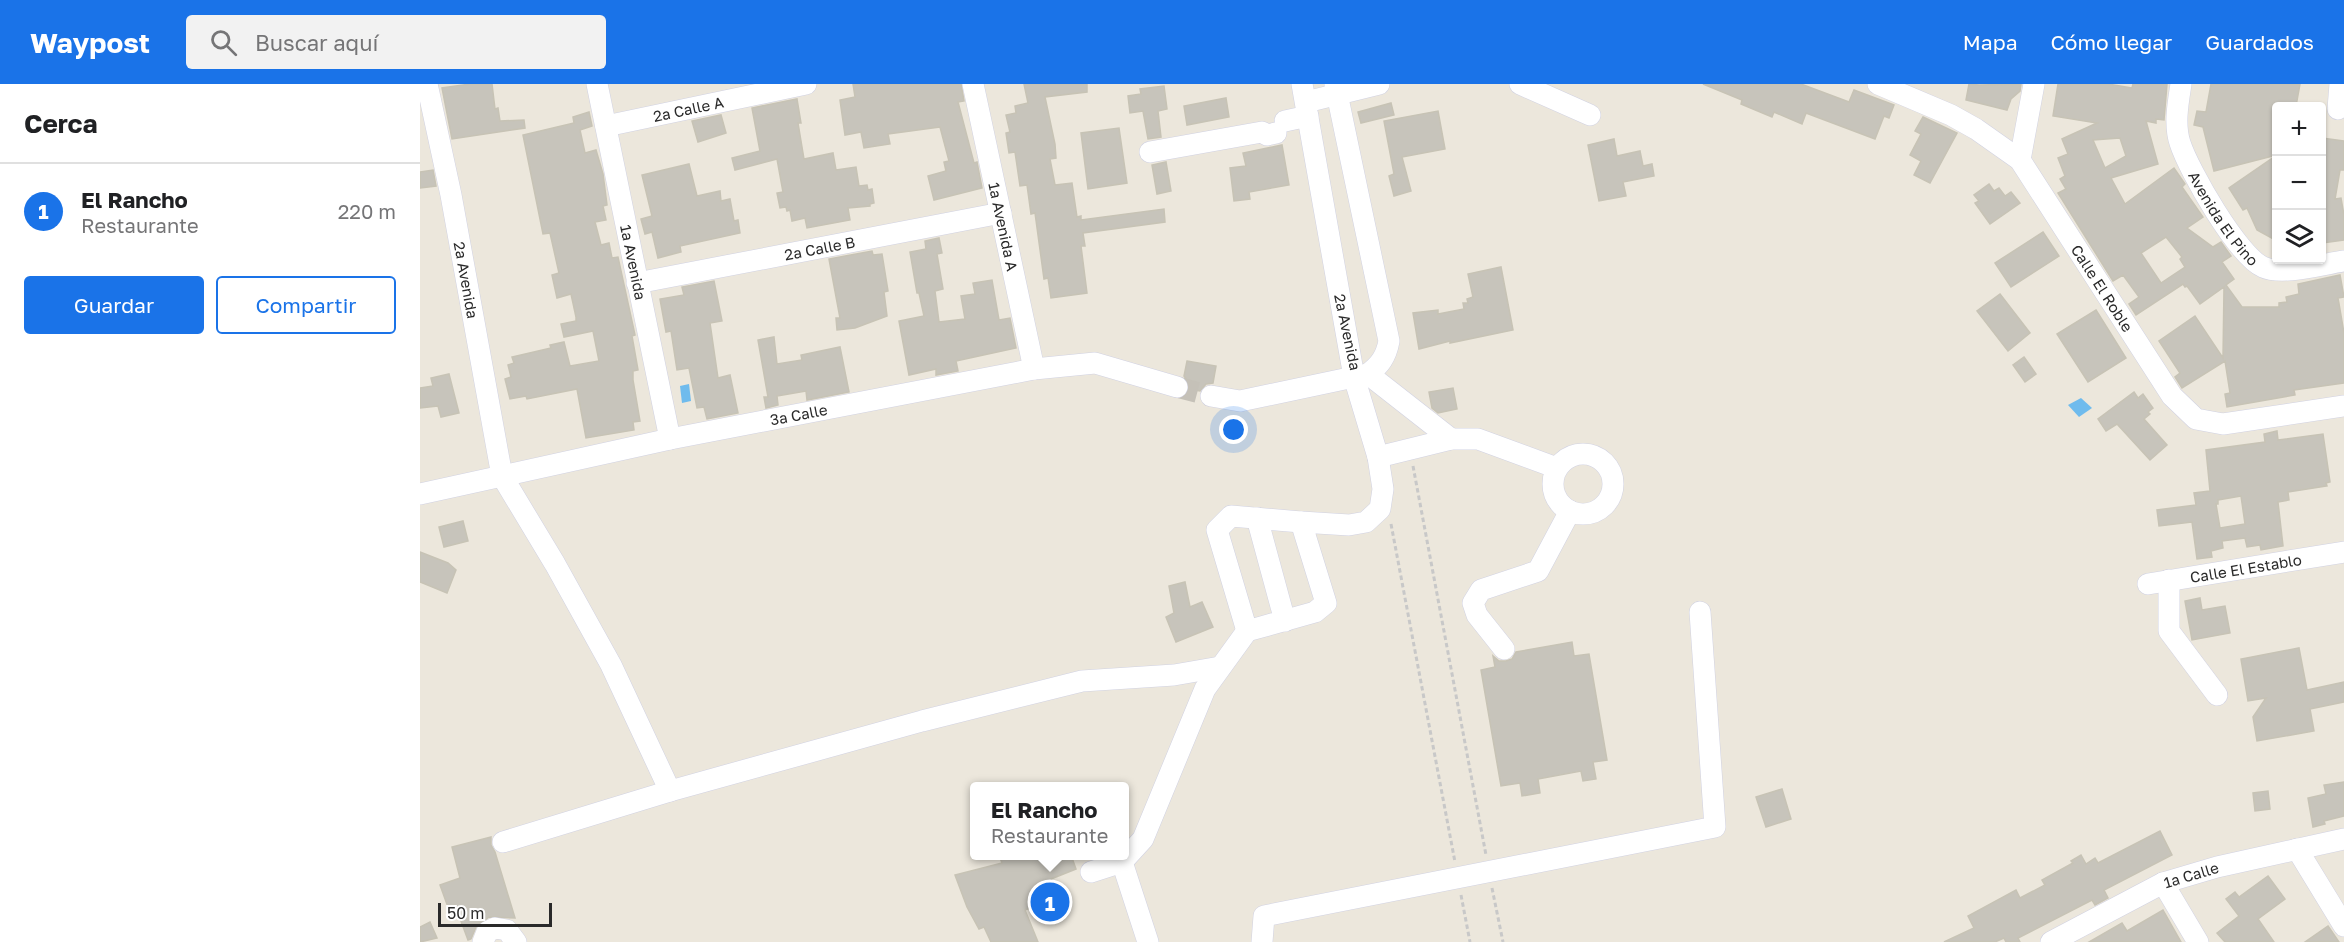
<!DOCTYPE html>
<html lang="es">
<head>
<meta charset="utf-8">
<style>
	body { margin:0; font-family:"Golos Text",sans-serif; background:#f2f2f2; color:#202124 }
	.controls { position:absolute; right:18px; top:18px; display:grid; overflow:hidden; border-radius:6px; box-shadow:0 2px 4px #0004 }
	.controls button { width:54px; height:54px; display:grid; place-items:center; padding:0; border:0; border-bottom:2px solid #e0e0e0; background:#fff; color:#202124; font:30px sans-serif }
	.scale { position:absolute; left:18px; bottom:15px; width:114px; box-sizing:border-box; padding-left:6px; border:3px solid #2a2a2a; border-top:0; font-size:16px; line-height:21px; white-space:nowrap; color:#2a2a2a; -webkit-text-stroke:4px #fff; paint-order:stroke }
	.you { position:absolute; left:814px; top:346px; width:21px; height:21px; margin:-15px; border:4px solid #fff; border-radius:50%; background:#1a73e8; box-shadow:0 0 0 9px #1a73e833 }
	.badge { display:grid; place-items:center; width:39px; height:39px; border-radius:50%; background:#1a73e8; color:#fff; font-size:20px; font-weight:700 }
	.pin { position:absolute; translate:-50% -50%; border:3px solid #fff; box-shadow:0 2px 6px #0006 }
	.popup { position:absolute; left:550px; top:698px; width:159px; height:78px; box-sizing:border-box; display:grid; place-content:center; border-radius:6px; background:#fff; filter:drop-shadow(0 2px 4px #0005); font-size:20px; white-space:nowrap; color:#757577 }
	.popup b { font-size:22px; color:#202124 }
	.popup::after { content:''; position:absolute; left:50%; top:100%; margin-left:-12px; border:12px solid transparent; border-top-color:#fff }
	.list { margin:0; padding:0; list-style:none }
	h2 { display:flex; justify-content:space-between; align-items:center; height:78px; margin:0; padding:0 24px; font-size:26px }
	h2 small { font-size:20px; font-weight:400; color:#757577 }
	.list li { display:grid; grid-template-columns:39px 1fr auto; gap:18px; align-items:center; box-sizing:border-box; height:96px; padding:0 24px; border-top:2px solid #e0e0e0 }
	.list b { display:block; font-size:22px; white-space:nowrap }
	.list p { margin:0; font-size:20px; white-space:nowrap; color:#757577 }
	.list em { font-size:20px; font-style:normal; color:#757577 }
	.actions { display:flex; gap:12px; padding:18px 24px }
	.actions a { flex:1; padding:14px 0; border:2px solid #1a73e8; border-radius:6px; text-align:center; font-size:21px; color:#1a73e8 }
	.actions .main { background:#1a73e8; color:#fff }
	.icon { flex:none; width:33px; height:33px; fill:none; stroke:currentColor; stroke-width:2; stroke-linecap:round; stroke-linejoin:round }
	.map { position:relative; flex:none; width:1924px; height:858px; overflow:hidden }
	header { display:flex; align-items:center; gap:36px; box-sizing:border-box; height:84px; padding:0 30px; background:#1a73e8; color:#fff }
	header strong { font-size:28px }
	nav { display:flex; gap:33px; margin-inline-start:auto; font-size:21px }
	.search { width:420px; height:54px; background:#f2f2f2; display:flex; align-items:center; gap:15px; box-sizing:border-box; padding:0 21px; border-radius:6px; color:#757577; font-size:22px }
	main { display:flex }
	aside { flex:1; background:#fff }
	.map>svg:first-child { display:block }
</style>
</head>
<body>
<header>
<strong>Waypost</strong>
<div class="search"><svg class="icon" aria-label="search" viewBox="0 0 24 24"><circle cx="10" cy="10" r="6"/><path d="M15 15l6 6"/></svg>Buscar aquí</div>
<nav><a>Mapa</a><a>Cómo llegar</a><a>Guardados</a></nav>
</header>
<main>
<aside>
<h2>Cerca<small></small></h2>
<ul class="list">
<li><span class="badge">1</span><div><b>El Rancho</b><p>Restaurante</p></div><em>220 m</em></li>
</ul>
<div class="actions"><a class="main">Guardar</a><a>Compartir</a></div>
</aside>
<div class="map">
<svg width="1924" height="858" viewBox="0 0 1924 858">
	<rect width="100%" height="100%" fill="#ece7dc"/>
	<g fill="#6fbbed">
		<path d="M269 300 271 317 262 319 260 302Z"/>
		<path d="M1661 314 1672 324 1659 333 1648 321Z"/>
	</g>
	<g fill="#c7c4bb" stroke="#c7c3b5" stroke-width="1.5" fill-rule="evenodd">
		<path d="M50 0H72L75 25 78 24 80 37 104 36 105 44 32 55 22 4Z"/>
		<path d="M433 0H541L544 17 538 18 554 79 557 78 562 104 514 116 508 92 526 87 524 78 529 77 520 43 468 50 470 60 444 64 441 48 425 51 420 16 435 13Z"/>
		<path d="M604 0H667V8L625 13 635 60 636 74 630 75 635 101 652 99 657 133 661 132V136L744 125 745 138 663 149 665 162H661L667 209 631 214 628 194 624 195 615 129 611 130 607 101 600 102 595 68 589 69 586 49 590 48 586 31 596 29 595 22 608 19Z"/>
		<path d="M1283 0H1381L1429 18 1434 6 1474 21 1469 34 1464 32 1455 55 1386 29 1382 40 1354 28 1352 33 1321 20 1322 16Z"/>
		<path d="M1549 0 1559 1 1601 0 1600 7 1591 15 1587 26 1546 16Z"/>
		<path d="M1638 0H1688L1712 4 1713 0H1747L1744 36 1736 35V39L1726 37 1738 80 1691 94 1705 120 1754 84 1765 100 1762 103 1783 133 1767 144 1793 163 1801 158 1811 172 1802 178 1814 195 1806 201 1822 223H1859V219L1867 218 1866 213 1879 210 1878 200 1920 191 1924 213 1918 214 1924 249V299L1874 306 1875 311 1807 323 1805 310 1810 309 1805 277 1762 304 1755 293 1760 289 1739 257 1775 232 1803 274 1804 203 1780 220 1767 202 1765 203 1763 200 1716 231 1709 220 1719 213 1703 191 1693 197 1638 109 1646 105 1640 95 1645 92 1638 74 1648 70 1642 55 1677 39 1633 32ZM1700 54 1706 72 1685 84 1673 56ZM1746 153 1762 173 1760 175 1765 183 1741 199 1721 169Z"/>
		<path d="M1791 0H1880L1876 22H1857V71L1794 87 1783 43 1774 41 1777 27 1786 28Z"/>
		<path d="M744 2 747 25 738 27 741 53 728 55 723 27 710 29 708 12 721 10 720 5Z"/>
		<path d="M806 14 809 33 767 41 764 22Z"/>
		<path d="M377 15 381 39H378L384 75 413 69 416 86 436 83 439 102 447 101 448 106 452 105 454 119 450 120V122L428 124 430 136 387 144 385 134 372 137 370 126 367 127 366 123 360 124 357 109 363 108 357 75 315 86 312 74 340 67 332 24Z"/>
		<path d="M971 19 974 31 941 39 938 28Z"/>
		<path d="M1018 27 1025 65 982 73 991 107 974 112 969 92 974 90 964 37Z"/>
		<path d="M169 28 172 42 160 46 165 69 176 66 183 90 187 121 183 122 186 136 175 138 181 161 189 159 192 174 198 173 215 251 212 252 218 286 213 287V296L220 337 213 338 214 346 166 354 157 305 107 315 106 312 90 315 85 295 91 293 88 281 94 279 92 273 131 264 130 261 144 258 150 282 179 277 173 247 144 253 141 240 156 237V233L151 210 137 214 132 191 139 189 130 149 123 150 103 51 154 39 153 33Z"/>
		<path d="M301 31 306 49 278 58 272 37Z"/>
		<path d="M1503 33 1537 49 1510 99 1494 91 1501 77 1490 71 1501 50 1495 47Z"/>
		<path d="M699 44 707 99 668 105 661 49Z"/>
		<path d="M1902 54 1924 57V86H1920L1915 115 1921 114 1924 131V156L1903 159Z"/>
		<path d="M1194 55 1197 72 1220 67 1223 82 1232 80 1234 92 1203 98 1206 112 1179 117 1168 61Z"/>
		<path d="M862 61 869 101 829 108 830 115 814 117 810 84 826 82 823 69Z"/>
		<path d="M1857 71V157L1837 146 1827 124 1823 126 1809 104Z"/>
		<path d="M746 78 751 107 737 110 732 81Z"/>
		<path d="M269 80 277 112 300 107 301 117 310 115 314 137 318 136 320 149 260 162 261 168 238 174 232 148 225 150 221 135 232 132 222 91Z"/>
		<path d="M13 86 16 102 0 104V88Z"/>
		<path d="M1569 100 1574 107 1579 104 1585 112 1591 108 1600 119 1570 140 1555 119 1559 117 1554 111Z"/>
		<path d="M1623 148 1639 172 1591 203 1575 179Z"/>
		<path d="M519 154 522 169 517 170 523 205 515 207 519 238 545 235 541 212 555 210 553 199 572 196 579 236 590 234 596 264 536 277 538 287 516 291V285L489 291 479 237 504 232 499 209H497L490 168 506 165 505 157Z"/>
		<path d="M452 167 453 171 462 170 468 207 464 208 467 232 435 244 417 246 416 234H420L409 175Z"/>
		<path d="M1081 183 1093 246 1030 259V257L999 265 993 229 1018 226V230L1044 225 1043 219H1048L1047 215 1053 213 1048 190Z"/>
		<path d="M294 197 302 237 290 239 298 294 310 291 318 329 287 335 284 323 277 324 269 284 257 286 251 247 246 248 240 215 264 211 262 203Z"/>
		<path d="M1580 210 1610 249 1588 267 1557 227Z"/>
		<path d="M1676 226 1706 274 1668 298 1637 250Z"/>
		<path d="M354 253 357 280 382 276 381 271 420 263 429 308 387 316 386 307 357 312 358 321 346 324 344 313H348L338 256Z"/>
		<path d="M1604 273 1616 290 1605 298 1593 281Z"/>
		<path d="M767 277 796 282 793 299 786 300 780 307 769 305V299L764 292Z"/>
		<path d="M29 290 39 329 21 333 18 322 0 324V304L13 302 11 294Z"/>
		<path d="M1033 304 1037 325 1018 329 1012 324 1009 308Z"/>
		<path d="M1714 308 1718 314 1723 310 1733 324 1728 328 1730 330 1724 335 1747 361 1730 376 1697 340 1686 347 1678 335Z"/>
		<path d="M1857 347 1858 356 1903 350 1910 398 1906 399 1907 402 1868 408 1869 416 1858 418 1863 462 1841 466 1840 461 1827 463 1825 454 1802 457 1803 464 1791 467 1792 473 1777 475 1772 438 1739 442 1737 426 1776 421 1774 409 1790 407 1786 366 1845 358 1844 350ZM1821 412 1825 440 1800 444 1796 420H1798V416Z"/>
		<path d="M43 437 48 457 24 463 19 443Z"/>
		<path d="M0 468 28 479 36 486 27 509 0 498Z"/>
		<path d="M765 498 770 523 782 518 793 543 756 558 746 533 754 529 749 502Z"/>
		<path d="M1780 514 1782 526 1805 522 1810 549 1772 556 1765 517Z"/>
		<path d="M1152 558 1154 572 1169 570 1187 676 1173 678 1176 695 1163 697 1161 687 1118 695 1120 709 1102 712 1100 699 1081 702 1061 586 1075 583 1073 572 1079 577H1086L1092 575 1096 568Z"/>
		<path d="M1879 564 1887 606 1924 598V618L1890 625 1894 647 1837 657 1833 633 1846 614 1828 617 1821 575Z"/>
		<path d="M1924 698V732L1904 737 1905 740 1893 743 1888 714 1906 710 1904 701Z"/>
		<path d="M1362 705 1371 735 1346 743 1336 713Z"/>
		<path d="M1848 707 1850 725 1835 727 1833 709Z"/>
		<path d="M1740 747 1752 771 1684 806 1688 814 1675 821 1672 816 1598 854 1600 858H1586L1584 854 1575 858H1524L1554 844 1548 832 1596 806 1600 814 1625 801 1622 796 1653 779 1651 777 1661 771 1666 780 1675 774 1678 779Z"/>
		<path d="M71 753V761L75 768 95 834 69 833 56 843 51 855 48 856 35 821 28 823 20 801 40 794 32 763Z"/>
		<path d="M579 771H651L656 785 631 795 638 813 605 826 618 858H571L564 843 559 845 547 823 535 791 582 779Z"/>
		<path d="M1848 792 1865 815 1838 835 1854 858H1805L1797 849 1819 832 1806 815 1815 808 1819 813Z"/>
		<path d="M1743 826 1761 858H1669L1702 839 1707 847Z"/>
		<path d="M10 838 17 854 0 858V843Z"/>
		<path d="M1908 842 1919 858H1885Z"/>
	</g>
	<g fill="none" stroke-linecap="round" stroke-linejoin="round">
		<path stroke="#c5c1b8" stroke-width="21" stroke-dasharray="21 10" stroke-linecap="butt" d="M757 303 791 312"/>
		<g stroke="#d1d2e2" stroke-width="22">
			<g id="minor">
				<path id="s1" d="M7 0 31 111 82 392 135 480 191 581 250 707"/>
				<path id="s2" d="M177 0 250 355"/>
				<path id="s3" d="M553 0 614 285"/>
				<path d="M1100 0 1170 31"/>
				<path id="s4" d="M1458 0 1531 31 1556 45 1600 76 1752 312 1776 335 1803 340 1924 322"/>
				<path id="s5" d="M1761 0C1758 19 1754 41 1760 59 1769 87 1818 172 1843 183 1862 192 1903 180 1924 177"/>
				<path d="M886 18 959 0"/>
				<path d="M1918 25 1920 0"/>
				<path d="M865 37 888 32"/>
				<path id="s6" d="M186 42 386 0"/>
				<path d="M730 68 842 48 847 51 856 49"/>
				<path d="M1600 76 1614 0"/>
				<path id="s7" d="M217 199 581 129"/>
				<path d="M948 290 1031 355"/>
				<path d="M791 312 820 317 948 290C960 281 966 273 969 257L915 0"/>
				<circle cx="1163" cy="400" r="30"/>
				<path d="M958 373 1031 355H1058L1137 384"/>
				<path id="s8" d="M0 410 250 355 614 285 675 279 757 303"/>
				<path d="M837 434 865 537"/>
				<path d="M1749 496V547L1797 611"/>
				<path id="s9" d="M1728 500 1924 468"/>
				<path d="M827 547 797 446 811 432 881 438"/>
				<path d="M1084 565 1057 531 1053 519 1061 506 1118 487 1150 427"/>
				<path d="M83 758 250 707 502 637 662 597 754 591 800 583"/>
				<path d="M1877 765 1924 842"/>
				<path d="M702 778 728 858"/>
				<path d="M671 788 702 778 723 755 785 605 827 547 895 528 906 519 881 438 929 441 946 438 960 425 963 405 958 373 934 293 882 0"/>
				<path d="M1743 799 1778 858"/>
				<path d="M63 858 67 848 75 844 87 846 96 858"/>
				<path d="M842 858 844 832 1295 743 1280 528"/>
				<path id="s10" d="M1631 858 1743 799 1797 783 1924 755"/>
			</g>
		</g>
		<g stroke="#c8c8c8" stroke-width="3" stroke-dasharray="4.5 3" stroke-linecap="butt">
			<path d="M993 382 1066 771"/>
			<path d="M971 440 1035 778"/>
			<path d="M1072 804 1083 858"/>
			<path d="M1041 811 1050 858"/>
		</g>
		<use href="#minor" stroke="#fff" stroke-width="21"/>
	</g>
	<g text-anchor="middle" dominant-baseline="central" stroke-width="4.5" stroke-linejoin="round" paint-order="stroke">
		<g font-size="15" fill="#2a2a2a" stroke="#fff">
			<text stroke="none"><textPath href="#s6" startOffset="84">2a Calle A</textPath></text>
			<text stroke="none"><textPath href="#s5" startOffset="147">Avenida El Pino</textPath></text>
			<text stroke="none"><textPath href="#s3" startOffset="146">1a Avenida A</textPath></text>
			<text stroke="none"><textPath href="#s7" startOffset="186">2a Calle B</textPath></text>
			<text stroke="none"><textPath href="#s2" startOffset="182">1a Avenida</textPath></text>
			<text stroke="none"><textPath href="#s1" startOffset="200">2a Avenida</textPath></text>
			<text stroke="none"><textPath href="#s4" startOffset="314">Calle El Roble</textPath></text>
			<text transform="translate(928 248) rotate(78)">2a Avenida</text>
			<text stroke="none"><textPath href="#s8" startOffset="387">3a Calle</textPath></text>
			<text stroke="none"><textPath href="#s9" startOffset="99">Calle El Establo</textPath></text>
			<text stroke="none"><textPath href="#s10" startOffset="156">1a Calle</textPath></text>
		</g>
	</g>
</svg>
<div class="controls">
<button>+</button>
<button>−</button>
<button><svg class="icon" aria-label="layers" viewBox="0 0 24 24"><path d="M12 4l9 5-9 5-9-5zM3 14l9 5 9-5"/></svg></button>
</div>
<div class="scale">50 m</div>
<div class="you"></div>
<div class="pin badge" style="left:630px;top:818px">1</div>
<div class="popup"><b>El Rancho</b>Restaurante</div>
</div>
</main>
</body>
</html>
